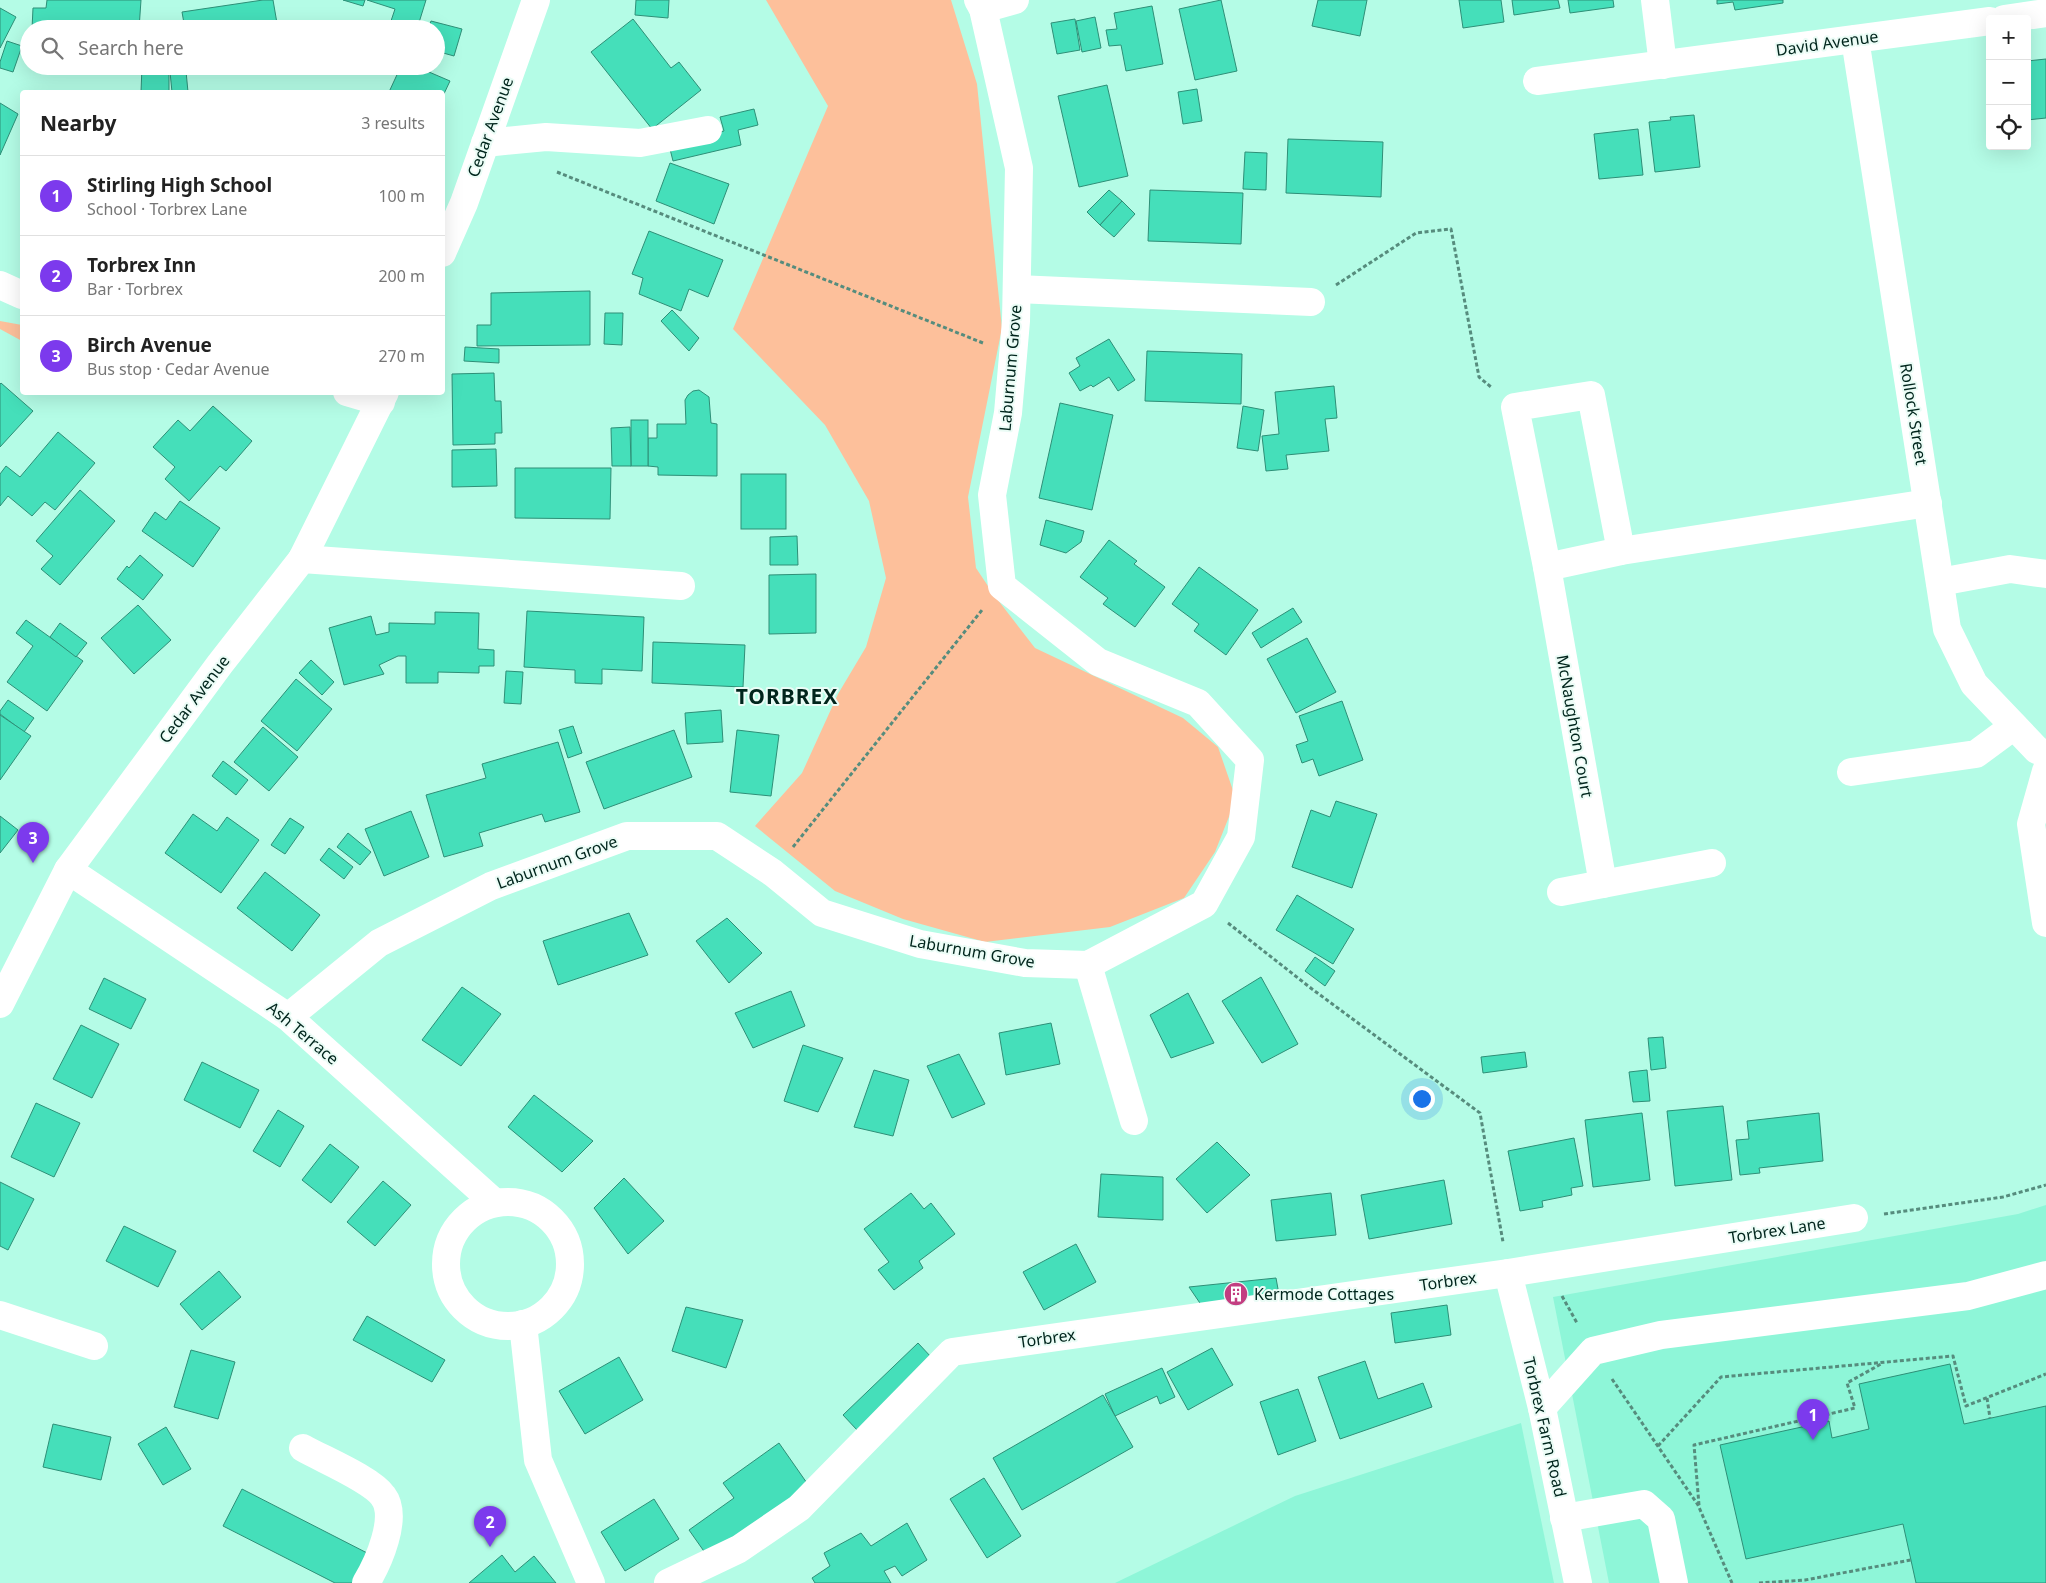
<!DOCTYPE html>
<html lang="en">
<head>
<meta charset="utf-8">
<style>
	body { margin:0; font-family:"Noto Sans",sans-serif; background:#f2f2f2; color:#222 }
	.controls { position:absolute; right:15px; top:15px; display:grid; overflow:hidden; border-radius:5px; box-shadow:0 5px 20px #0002 }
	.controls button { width:45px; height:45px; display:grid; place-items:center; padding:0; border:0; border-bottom:1px solid #e0e0e0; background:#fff; color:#222; font:25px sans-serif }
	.you { position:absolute; left:1421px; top:1098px; width:18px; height:18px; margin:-12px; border:4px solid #fff; border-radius:50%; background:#1a73e8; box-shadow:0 0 0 8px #1a73e833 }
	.badge { display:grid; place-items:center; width:32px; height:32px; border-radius:50%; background:#7c3aed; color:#fff; font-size:16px; font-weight:700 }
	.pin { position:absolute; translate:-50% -41px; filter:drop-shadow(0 1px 2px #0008) }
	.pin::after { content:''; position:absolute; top:26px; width:18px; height:15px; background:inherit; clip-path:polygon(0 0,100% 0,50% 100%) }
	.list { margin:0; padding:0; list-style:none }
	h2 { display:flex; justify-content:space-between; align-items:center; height:65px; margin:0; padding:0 20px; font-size:21px }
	h2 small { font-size:16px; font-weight:400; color:#767676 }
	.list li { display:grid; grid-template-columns:32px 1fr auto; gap:15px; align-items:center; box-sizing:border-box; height:80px; padding:0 20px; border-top:1px solid #e0e0e0 }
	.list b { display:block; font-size:19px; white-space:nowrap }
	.list p { margin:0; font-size:16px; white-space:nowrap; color:#767676 }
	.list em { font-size:16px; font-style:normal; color:#767676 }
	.icon { flex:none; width:28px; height:28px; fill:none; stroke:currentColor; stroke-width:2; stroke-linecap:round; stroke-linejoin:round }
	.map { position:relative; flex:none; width:2046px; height:1583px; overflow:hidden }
	.search { position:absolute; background:#fff; box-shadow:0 5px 20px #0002; left:20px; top:20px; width:425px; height:55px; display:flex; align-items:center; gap:12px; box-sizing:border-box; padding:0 18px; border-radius:28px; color:#767676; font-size:19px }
	.panel { position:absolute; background:#fff; box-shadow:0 5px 20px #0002; left:20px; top:90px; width:425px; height:305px; border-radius:5px }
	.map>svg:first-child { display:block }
</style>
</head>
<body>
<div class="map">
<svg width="2046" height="1583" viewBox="0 0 2046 1583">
	<rect width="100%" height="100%" fill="#b4fce6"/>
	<g fill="#8ef6d8">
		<path d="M2046 1205V1583H1609L1553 1297 2018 1214Z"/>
		<path d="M1521 1423 1554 1583H1115L1295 1496Z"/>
	</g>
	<g fill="#fdc09b">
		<path d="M766 0H951L977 84 1002 328 968 497 976 568 994 595 1035 648 1183 718 1218 747 1236 799 1215 852 1184 898 1110 927 985 942 903 919 835 891 755 826 802 773 838 694 866 647 886 578 869 501 825 425 733 329 828 106Z"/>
		<path d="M0 321 22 325V341L0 329Z"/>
	</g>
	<g fill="#45dfba" stroke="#2e8f77">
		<path d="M47 0H141L139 29H32L33 8H46Z"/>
		<path d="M263 0H273L278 29H185L182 12Z"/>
		<path d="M343 0H365L363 6Z"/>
		<path d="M367 0H426L417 29 391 21 395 9Z"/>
		<path d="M636 0H669L668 18 635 15Z"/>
		<path d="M1221 0 1237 71 1195 80 1179 9Z"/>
		<path d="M1318 0H1367L1360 36 1312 26Z"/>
		<path d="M1459 0H1501L1504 22 1463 28Z"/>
		<path d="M1512 0H1558L1560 8 1514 15Z"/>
		<path d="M1568 0H1613L1614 7 1570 13Z"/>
		<path d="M1717 0H1783V3L1735 10 1733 2 1717 4Z"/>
		<path d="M1152 6 1163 64 1126 71 1121 45 1109 46 1106 30 1117 29 1114 13Z"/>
		<path d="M0 8 16 17 0 48Z"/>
		<path d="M1095 17 1101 48 1082 52 1076 21Z"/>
		<path d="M633 19 671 68 679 62 701 90 652 129 591 52Z"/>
		<path d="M1075 19 1080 50 1057 54 1051 23Z"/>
		<path d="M431 21 462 29 454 56 436 51V29H428Z"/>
		<path d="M7 41 22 46 13 72 0 68V62Z"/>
		<path d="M2046 59V118L2027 120V61Z"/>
		<path d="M142 66H169V92H141Z"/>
		<path d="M401 66H415L450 81 442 98V92H389Z"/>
		<path d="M186 71 188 92H172L170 72Z"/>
		<path d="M1107 85 1128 176 1079 187 1058 96Z"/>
		<path d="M1197 89 1202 121 1183 124 1178 92Z"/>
		<path d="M0 103 18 114 0 155Z"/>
		<path d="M754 109 758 125 738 130 741 145 673 161 669 145 724 131 720 117Z"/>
		<path d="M1694 115 1700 167 1655 172 1649 122 1671 120 1670 117Z"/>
		<path d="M1638 129 1643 175 1599 179 1594 134Z"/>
		<path d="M1288 139 1383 142 1381 197 1286 193Z"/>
		<path d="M1245 152 1267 153 1266 190 1243 189Z"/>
		<path d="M670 163 729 184 714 224 656 201Z"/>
		<path d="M1109 190 1122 201 1100 225 1087 212Z"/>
		<path d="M1150 190 1243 193 1241 244 1148 241Z"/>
		<path d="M1122 201 1135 214 1114 237 1100 225Z"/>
		<path d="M649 231 723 260 708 297 689 289 681 311 639 294 643 278 632 274Z"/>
		<path d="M590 291V345L477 346V325H491V293Z"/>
		<path d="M672 310 699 338 689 351 661 321Z"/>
		<path d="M605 313H623L622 345 604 344Z"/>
		<path d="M1109 339 1135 380 1118 391 1109 377 1093 387 1091 385 1080 391 1069 373 1080 366 1076 358Z"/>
		<path d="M465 347 499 349V363L464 361Z"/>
		<path d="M1147 351 1242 354 1241 404 1145 401Z"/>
		<path d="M494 373 495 401H501L502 433H495V444L453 445 452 374Z"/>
		<path d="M1 383 33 411 0 447V384Z"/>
		<path d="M1334 386 1337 418 1325 419 1329 451 1286 455 1288 469 1266 471 1262 436 1279 434 1275 392Z"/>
		<path d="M699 390 709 397 711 423 717 424V476L658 475V467L648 466V438H657V424H686L685 400 688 395 693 391Z"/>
		<path d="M1060 403 1113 415 1092 510 1039 498Z"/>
		<path d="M213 406 252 441 226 471 220 466 189 501 165 479 175 467 153 447 178 420 190 431Z"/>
		<path d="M1243 406 1264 410 1258 451 1237 448Z"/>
		<rect x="631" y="420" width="17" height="46"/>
		<path d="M630 427 631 466H612L611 428Z"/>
		<path d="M58 432 95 463 55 510 45 502 32 516 8 496 0 506V474L6 466 20 477Z"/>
		<path d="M496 449 497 486 452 487V450Z"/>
		<path d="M515 468H611L610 519 515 518Z"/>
		<rect x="741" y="474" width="45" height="55"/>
		<path d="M80 490 115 521 60 585 41 569 53 556 36 541Z"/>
		<path d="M180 501 220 528 193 567 142 531 155 512 166 520Z"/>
		<path d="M1046 520 1084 531 1081 542 1066 553 1040 545Z"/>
		<path d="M797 536 798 565H770V537Z"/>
		<path d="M1109 540 1137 561 1134 564 1165 587 1135 627 1103 604 1108 598 1080 577Z"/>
		<path d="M140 555 163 575 143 600 117 579 127 566 129 568Z"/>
		<path d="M1199 567 1258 610 1226 655 1194 631 1199 624 1172 604Z"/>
		<path d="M816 574V633L769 634V575Z"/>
		<path d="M138 605 171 640 134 674 101 638Z"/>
		<path d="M1293 608 1302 622 1261 648 1252 633Z"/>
		<path d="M527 611 644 617 642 671 602 669V684L575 683V670L524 667Z"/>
		<path d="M435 612 479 613 478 649 494 650V666H479V673L438 672V683H406V656H398L379 665 384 674 344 685 329 628 371 616 376 635 389 632V623L435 624Z"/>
		<path d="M26 620 83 661 47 711 7 682 33 646 16 633Z"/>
		<path d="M60 623 87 643 76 657 50 637Z"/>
		<path d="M1307 638 1336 692 1296 713 1267 659Z"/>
		<path d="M653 642 745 645 743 687 652 683Z"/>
		<path d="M311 660 334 682 322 695 299 673Z"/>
		<path d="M506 671 523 672 521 704 504 703Z"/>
		<path d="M296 679 332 709 297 751 261 721Z"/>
		<path d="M8 700 34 718 24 732 0 714V711Z"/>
		<path d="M1342 701 1363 760 1319 776 1313 759 1302 763 1296 745 1308 741 1299 716Z"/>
		<path d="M721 710 723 742 687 744 685 713Z"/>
		<path d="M0 715 31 736 0 780Z"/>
		<path d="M573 726 582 753 568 758 559 730Z"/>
		<path d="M263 727 298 757 269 791 234 762Z"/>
		<path d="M674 730 692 777 604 809 586 762Z"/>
		<path d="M737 730 779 735 771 796 730 792Z"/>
		<path d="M558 742 580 812 545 822 542 814 479 833 483 846 444 857 426 795 486 778 482 764Z"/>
		<path d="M223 761 248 780 236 795 212 776Z"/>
		<path d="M1336 801 1377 814 1352 888 1292 867 1311 810 1330 817Z"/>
		<path d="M411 811 429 857 384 876 365 829Z"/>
		<path d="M193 814 217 831 227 817 259 840 221 893 165 853Z"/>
		<path d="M0 816 18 830 0 853Z"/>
		<path d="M290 818 304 827 285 854 271 845Z"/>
		<path d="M348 833 371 852 360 865 337 847Z"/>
		<path d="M329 848 353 867 344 879 320 860Z"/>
		<path d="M265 872 320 915 292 951 237 908Z"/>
		<path d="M1297 895 1354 929 1333 964 1276 930Z"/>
		<path d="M629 913 648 955 558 985 543 941Z"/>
		<path d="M727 918 762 953 729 983 696 941Z"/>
		<path d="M1315 957 1335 971 1325 986 1305 971Z"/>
		<path d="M1261 977 1298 1044 1262 1063 1222 1001Z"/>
		<path d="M104 978 146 999 131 1029 89 1009Z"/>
		<path d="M462 987 501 1014 461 1066 422 1040Z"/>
		<path d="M791 991 805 1026 753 1048 735 1013Z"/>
		<path d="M1188 993 1214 1043 1171 1058 1150 1015Z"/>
		<path d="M1051 1023 1060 1064 1006 1075 999 1033Z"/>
		<path d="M81 1025 119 1044 92 1098 53 1079Z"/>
		<path d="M1663 1037 1666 1068 1651 1070 1648 1038Z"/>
		<path d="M803 1045 843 1058 818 1112 784 1101Z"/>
		<path d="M1525 1052 1527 1067 1483 1073 1481 1057Z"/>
		<path d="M959 1054 985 1104 952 1118 927 1066Z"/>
		<path d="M202 1062 259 1090 240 1128 184 1100Z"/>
		<path d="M874 1070 909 1080 893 1136 854 1127Z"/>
		<path d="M1647 1070 1650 1101 1633 1102 1629 1072Z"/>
		<path d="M534 1095 593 1141 562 1172 508 1127Z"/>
		<path d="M36 1103 80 1123 54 1177 11 1157Z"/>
		<path d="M1723 1106 1732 1180 1675 1186 1667 1111Z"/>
		<path d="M278 1110 304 1126 280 1167 253 1151Z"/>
		<path d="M1642 1113 1650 1180 1593 1187 1585 1120Z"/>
		<path d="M1819 1113 1823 1161 1759 1168 1760 1173 1740 1175 1736 1140 1749 1139 1747 1121Z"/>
		<path d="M1574 1138 1583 1186 1571 1188 1572 1195 1542 1201 1543 1207 1520 1211 1508 1151Z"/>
		<path d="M1217 1142 1250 1175 1207 1213 1176 1179Z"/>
		<path d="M330 1144 359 1167 331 1203 302 1180Z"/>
		<path d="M1101 1174 1163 1177V1220L1098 1217Z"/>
		<path d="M624 1178 664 1221 628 1254 594 1208Z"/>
		<path d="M1444 1180 1452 1224 1369 1239 1361 1195Z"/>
		<path d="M383 1181 411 1205 375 1246 347 1222Z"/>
		<path d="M0 1182 34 1199 8 1250 0 1246Z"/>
		<path d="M911 1193 924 1209 931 1203 955 1234 919 1261 923 1268 894 1290 878 1270 889 1262 864 1229Z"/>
		<path d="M1331 1193 1336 1235 1276 1241 1271 1200Z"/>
		<path d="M124 1226 176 1251 158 1287 106 1261Z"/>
		<path d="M1076 1244 1096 1282 1044 1310 1023 1272Z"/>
		<path d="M219 1271 241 1297 202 1330 180 1304Z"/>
		<path d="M1276 1278 1280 1300 1206 1312 1189 1287Z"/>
		<path d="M1447 1305 1451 1335 1395 1343 1391 1313Z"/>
		<path d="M686 1307 743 1320 726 1368 672 1351Z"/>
		<path d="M367 1316 445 1360 432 1382 353 1340Z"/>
		<path d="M918 1343 932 1358 857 1430 843 1415Z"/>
		<path d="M1212 1348 1233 1385 1188 1410 1167 1372Z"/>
		<path d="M191 1350 235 1362 218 1419 174 1407Z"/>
		<path d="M619 1357 643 1400 585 1434 559 1391Z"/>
		<path d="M1365 1361 1378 1399 1423 1383 1432 1407 1340 1439 1318 1377Z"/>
		<path d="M1950 1364 1964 1424 2046 1406V1583H1916L1903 1524 1746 1559 1720 1445 1829 1421 1832 1438 1869 1429 1859 1384Z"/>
		<path d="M1162 1368 1175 1397 1160 1404 1157 1396 1115 1416 1105 1394Z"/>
		<path d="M1298 1389 1316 1441 1278 1455 1260 1402Z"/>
		<path d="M1103 1395 1133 1447 1022 1510 993 1458Z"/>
		<path d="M53 1424 111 1437 101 1480 43 1467Z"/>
		<path d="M166 1427 191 1469 163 1485 138 1444Z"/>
		<path d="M779 1443 809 1486 708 1557 689 1530 734 1498 723 1483Z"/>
		<path d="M984 1478 1021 1536 987 1558 950 1499Z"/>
		<path d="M242 1489 373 1556 359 1583H335L223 1526Z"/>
		<path d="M654 1499 679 1539 625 1571 601 1532Z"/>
		<path d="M907 1523 927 1560 902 1576 895 1566 884 1571 891 1583H815L812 1578 830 1566 824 1553 861 1533 871 1546Z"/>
		<path d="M502 1555 515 1572 534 1556 556 1583H469Z"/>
	</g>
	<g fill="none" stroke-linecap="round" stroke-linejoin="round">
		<g stroke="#568c7d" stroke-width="3" stroke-dasharray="4 2.5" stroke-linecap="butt">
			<path d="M557 172 983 343"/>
			<path d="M1336 285 1416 233 1451 229 1479 377 1491 387"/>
			<path d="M793 847 982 610"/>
			<path d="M1228 923 1312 989 1480 1113 1503 1242"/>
			<path d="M1884 1214 2003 1197 2046 1185"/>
			<path d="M1562 1296 1577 1323"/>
			<path d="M1612 1379 1698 1505 1732 1583"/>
			<path d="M1987 1398 1990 1418"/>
			<path d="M1658 1446 1721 1377 1953 1356 1966 1406 2046 1374"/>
			<path d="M1699 1505 1694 1445 1855 1408 1847 1383 1881 1364"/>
			<path d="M1759 1583 1805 1580 1911 1560"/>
		</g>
		<g stroke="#fff" stroke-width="28">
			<path d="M1655 0 1663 65"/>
			<path d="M983 9 1015 0"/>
			<path d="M2004 19 2046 13"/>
			<path d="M1855 39 1947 629 1974 684 2037 750 2046 754"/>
			<path d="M1537 81 1990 21"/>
			<path d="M485 143 546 137 640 143 708 130"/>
			<path d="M442 253 464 203 536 0"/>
			<path d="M0 285 22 295"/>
			<path d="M1017 289 1311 302"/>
			<path d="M347 392 381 402"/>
			<path d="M302 559 681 586"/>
			<path d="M1547 567 1515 407 1591 395 1621 551"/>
			<path d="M1940 582 2010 569 2046 574"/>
			<path d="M2046 771 2031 824 2046 923"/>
			<path d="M1851 772 1976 754 2014 726"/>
			<path d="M68 870 288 1017 495 1203"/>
			<path d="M1603 884 1547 567 1621 551 1928 503"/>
			<path d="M1561 892 1712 863"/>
			<path d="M1088 965 1134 1121"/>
			<path d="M0 1004 68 870 220 664 302 559 385 392"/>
			<path d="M288 1017 379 943 491 886 627 836H717L773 873 822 913 920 944 1025 963 1088 965 1204 904 1241 837 1250 760 1198 703 1098 662 1002 586 992 495 1008 413 1016 321 1019 168 983 9 978 0"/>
			<circle cx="508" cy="1264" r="62"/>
			<path d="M1508 1273 1542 1408 1578 1583"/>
			<path d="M0 1315 94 1346"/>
			<path d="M523 1324 538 1460 591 1583"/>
			<path d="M1542 1408 1593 1351 1661 1335 1968 1296 2046 1275"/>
			<path d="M303 1448C322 1459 371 1479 383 1496 399 1517 378 1563 366 1583"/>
			<path d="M1564 1518 1644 1504 1661 1519 1674 1583"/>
			<path d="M668 1583 739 1549 799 1508 952 1352 1508 1273 1854 1218"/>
		</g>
	</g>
	<defs>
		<g id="building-disc" transform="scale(1.25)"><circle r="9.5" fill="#c33e81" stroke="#ebfcf6"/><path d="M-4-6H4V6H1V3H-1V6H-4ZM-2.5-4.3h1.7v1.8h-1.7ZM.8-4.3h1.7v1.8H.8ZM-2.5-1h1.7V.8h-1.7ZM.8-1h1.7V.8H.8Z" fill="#fff"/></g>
	</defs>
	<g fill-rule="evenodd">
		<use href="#building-disc" x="1236" y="1294"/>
	</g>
	<g text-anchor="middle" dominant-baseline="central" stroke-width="4" stroke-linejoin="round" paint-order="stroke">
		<g font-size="16" fill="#00251c" stroke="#ebfcf6">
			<text transform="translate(1827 43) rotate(-8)">David Avenue</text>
			<text transform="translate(490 127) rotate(-70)">Cedar Avenue</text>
			<text transform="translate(1010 368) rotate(-85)">Laburnum Grove</text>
			<text transform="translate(1914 414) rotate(81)">Rollock Street</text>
			<text transform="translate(194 699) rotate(-53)">Cedar Avenue</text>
			<text transform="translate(1575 726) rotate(80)">McNaughton Court</text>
			<text transform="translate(557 862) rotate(-20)">Laburnum Grove</text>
			<text transform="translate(972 951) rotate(10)">Laburnum Grove</text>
			<text transform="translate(303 1033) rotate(40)">Ash Terrace</text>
			<text transform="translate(1777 1230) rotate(-9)">Torbrex Lane</text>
			<text transform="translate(1448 1281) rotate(-8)">Torbrex</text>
			<text transform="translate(1047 1338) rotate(-8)">Torbrex</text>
			<text transform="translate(1545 1427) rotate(77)">Torbrex Farm Road</text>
		</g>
		<g font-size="16" fill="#00251c" stroke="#ebfcf6" text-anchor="start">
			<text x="1254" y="1294">Kermode Cottages</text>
		</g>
		<g font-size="21" font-weight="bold" letter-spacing="1" fill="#00251c" stroke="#ebfcf6">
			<text x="787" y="696">TORBREX</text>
		</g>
	</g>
</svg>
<div class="controls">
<button>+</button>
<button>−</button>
<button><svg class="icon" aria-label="locate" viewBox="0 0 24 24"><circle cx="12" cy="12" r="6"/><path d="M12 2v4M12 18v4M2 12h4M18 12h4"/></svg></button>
</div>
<div class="you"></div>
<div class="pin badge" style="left:1813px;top:1440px">1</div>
<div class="pin badge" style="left:490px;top:1547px">2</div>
<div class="pin badge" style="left:33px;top:863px">3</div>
<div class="search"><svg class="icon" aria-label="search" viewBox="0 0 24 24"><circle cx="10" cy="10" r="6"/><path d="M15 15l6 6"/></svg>Search here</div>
<section class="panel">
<h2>Nearby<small>3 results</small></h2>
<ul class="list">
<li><span class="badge">1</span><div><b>Stirling High School</b><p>School · Torbrex Lane</p></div><em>100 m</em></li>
<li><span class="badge">2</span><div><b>Torbrex Inn</b><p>Bar · Torbrex</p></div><em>200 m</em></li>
<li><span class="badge">3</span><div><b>Birch Avenue</b><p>Bus stop · Cedar Avenue</p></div><em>270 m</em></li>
</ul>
</section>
</div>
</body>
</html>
